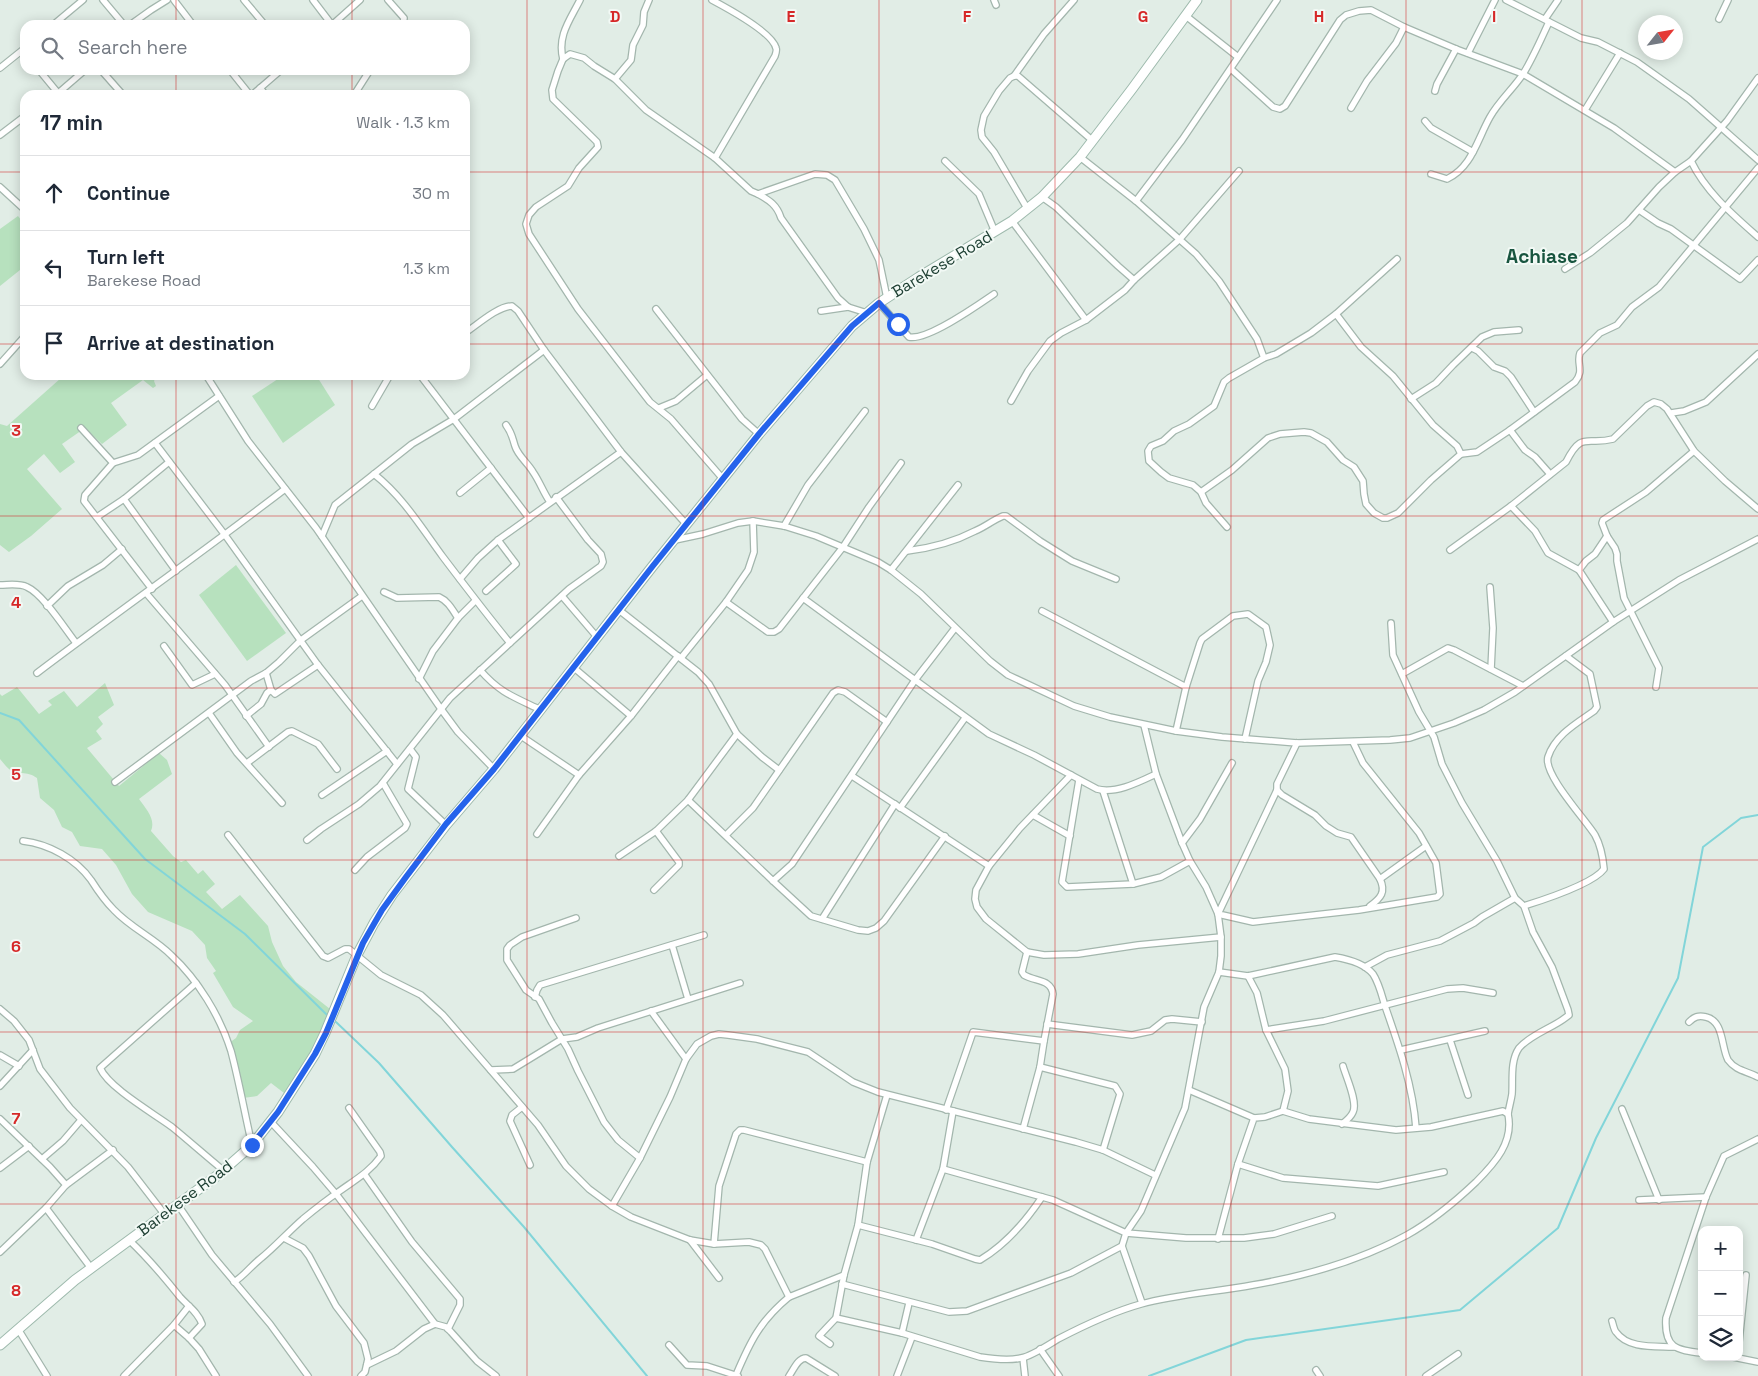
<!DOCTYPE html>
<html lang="en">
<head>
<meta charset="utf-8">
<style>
	body { margin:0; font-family:"Space Grotesk",sans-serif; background:#f2f2f3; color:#1f2937 }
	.controls { position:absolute; right:15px; bottom:15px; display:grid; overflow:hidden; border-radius:10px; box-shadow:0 2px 12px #0003 }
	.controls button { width:45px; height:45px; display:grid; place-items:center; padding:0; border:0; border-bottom:1px solid #e0e1e3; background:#fff; color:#1f2937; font:25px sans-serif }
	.compass { position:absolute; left:1638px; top:15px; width:45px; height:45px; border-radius:50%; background:#fff; box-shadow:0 2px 12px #0003; rotate:59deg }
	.stop { position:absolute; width:15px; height:15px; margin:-11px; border:4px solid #2563eb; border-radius:50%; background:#fff }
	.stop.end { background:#2563eb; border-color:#fff; box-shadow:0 1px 5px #0008 }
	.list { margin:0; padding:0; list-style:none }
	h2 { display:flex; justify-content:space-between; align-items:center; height:65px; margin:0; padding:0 20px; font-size:21px }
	h2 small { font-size:16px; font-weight:400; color:#747a83 }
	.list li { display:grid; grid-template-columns:32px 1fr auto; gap:15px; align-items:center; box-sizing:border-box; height:75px; padding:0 20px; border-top:1px solid #e0e1e3 }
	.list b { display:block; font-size:19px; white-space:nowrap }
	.list p { margin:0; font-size:16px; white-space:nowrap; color:#747a83 }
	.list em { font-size:16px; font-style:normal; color:#747a83 }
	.icon { flex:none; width:28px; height:28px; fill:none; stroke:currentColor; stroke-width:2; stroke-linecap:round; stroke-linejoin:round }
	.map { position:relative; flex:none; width:1758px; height:1376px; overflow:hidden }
	.search { position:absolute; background:#fff; box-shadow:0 2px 12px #0003; left:20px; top:20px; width:450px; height:55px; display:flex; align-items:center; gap:12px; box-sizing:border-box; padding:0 18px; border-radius:15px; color:#747a83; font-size:19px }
	.panel { position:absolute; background:#fff; box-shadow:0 2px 12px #0003; left:20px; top:90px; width:450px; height:290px; border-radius:15px }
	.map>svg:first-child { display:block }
</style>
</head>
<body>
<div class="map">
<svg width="1758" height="1376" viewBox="0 0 1758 1376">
	<rect width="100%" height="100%" fill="#e1ede6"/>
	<g fill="#b7e1be">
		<path d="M18 216 25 225V266L0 286V229Z"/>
		<path d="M61 375H157L154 381 156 386 153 388 143 380 111 403 127 425 102 444 85 428 62 444 75 462 60 473 44 454 27 469 62 509 31 536 9 552 0 545V424L7 426 61 378Z"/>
		<path d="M284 375H316L335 405 283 443 252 396Z"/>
		<path d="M236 565 286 633 247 661 199 595Z"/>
		<path d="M105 683 114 705 98 717 103 724 96 731 102 739 87 748 119 786 159 753 167 760 172 774 139 799C146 809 156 819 151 831L173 856 181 862 186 860 198 874 203 870 215 884 206 892 222 909 240 895 268 926 272 942 283 966 296 982 330 1009C318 1039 304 1067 284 1093L271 1083 257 1096 243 1098 229 1043 236 1038 240 1030 253 1021 233 1007 213 973 216 971 207 958 205 945 192 931 148 912 132 894 116 865 102 849 80 846 72 832 62 827 54 810 40 798 37 778C26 770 18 776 9 769 5 766 3 762 0 759V694L2 696 17 687 39 714 52 705 48 701 64 691 77 707Z"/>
	</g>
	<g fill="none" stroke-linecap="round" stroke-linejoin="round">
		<g stroke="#82d5d9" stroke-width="2">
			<path d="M0 713 19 720 145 859 245 934 327 1015"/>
			<path d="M336 1022 379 1063 452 1147 524 1227 647 1376"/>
			<path d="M1149 1376 1246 1340 1460 1310 1558 1228 1596 1138 1678 978 1703 847 1741 818 1758 815"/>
		</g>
		<g stroke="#a3b6ad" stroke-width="8">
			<g id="street">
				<path d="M103 0 124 25"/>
				<path d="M174 0 193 25"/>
				<path d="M244 0 265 25"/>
				<path d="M313 0 332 25"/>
				<path d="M388 0 404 18 403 25"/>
				<path d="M712 0C727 8 772 32 776 48 777 50 776 53 775 56L715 158"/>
				<path d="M994 0 996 5"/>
				<path d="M1506 0 1581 38 1598 42 1637 62 1689 99 1758 160"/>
				<path d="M1186 16 1238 57"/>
				<path d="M1545 19 1558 0"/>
				<path d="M1719 19 1728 0"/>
				<path d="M53 25 83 0"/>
				<path d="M130 25 151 10 167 0"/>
				<path d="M332 25 360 0"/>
				<path d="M1468 53 1495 0"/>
				<path d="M563 59C557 36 570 20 580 0"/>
				<path d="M0 68 25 48"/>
				<path d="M1231 69 1273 107 1280 109 1285 106 1340 20 1346 15 1359 11 1371 10 1404 27 1456 49 1523 74 1614 128 1675 172"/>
				<path d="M39 70 58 93"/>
				<path d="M101 70 123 95"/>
				<path d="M230 70 250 95"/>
				<path d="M1014 76 1044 34 1074 0"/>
				<path d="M615 79 631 60 633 45 643 25 644 12 649 0"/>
				<path d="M260 88 266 95"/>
				<path d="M1435 91 1437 84 1456 49"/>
				<path d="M56 95 85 70"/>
				<path d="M252 95 281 70"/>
				<path d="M354 95 370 70"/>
				<path d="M1351 108 1367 81 1396 43 1404 27"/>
				<path d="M1585 110 1620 53"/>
				<path d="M1425 121 1431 128 1473 152"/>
				<path d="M0 135 25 116"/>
				<path d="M1080 157 1136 201 1196 254 1219 281 1257 339 1264 358"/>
				<path d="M945 161 979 194 995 232"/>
				<path d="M1691 161C1706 192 1732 214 1758 237"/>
				<path d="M1431 174 1447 179C1472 167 1477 140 1490 117 1499 101 1513 89 1523 74 1533 58 1541 39 1549 22"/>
				<path d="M0 187 25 210"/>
				<path d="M758 194C769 200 777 205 781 218L838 298 848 307 867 313"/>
				<path d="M1042 197 1056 207 1118 266 1134 280"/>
				<path d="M1136 201 1182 140 1277 0"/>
				<path d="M1027 208 994 152 982 137 981 130 984 116 999 91 1010 78 1014 76H1018L1093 141"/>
				<path d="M1639 210 1658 223 1671 229 1740 279 1758 260"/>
				<path d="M1012 221 1086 320"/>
				<path d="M1565 269 1590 253 1627 223 1659 187 1675 172 1691 161 1727 121 1758 78"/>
				<path d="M879 303 909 337C927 341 978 305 994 294"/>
				<path d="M656 309 742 419 759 434"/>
				<path d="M821 311 848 307"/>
				<path d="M1336 314 1397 259"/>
				<path d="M465 333C477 325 498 306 512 306L518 311 544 350 621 452 687 525"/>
				<path d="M1472 348 1478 351 1494 367 1505 371 1511 377 1534 412"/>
				<path d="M0 364 25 336"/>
				<path d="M206 375 248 441 316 528 441 709 458 732 494 769"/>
				<path d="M420 375 529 518"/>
				<path d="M1411 399 1436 383 1453 365 1482 337 1494 332 1519 330"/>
				<path d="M1011 401 1028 371 1050 341 1061 333 1086 320 1125 290 1134 280 1180 239 1239 171"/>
				<path d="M372 406 390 375"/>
				<path d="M659 408 676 401 707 375"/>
				<path d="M1671 413 1684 411 1706 402 1758 354"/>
				<path d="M506 425C512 433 512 437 515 446 518 456 528 463 533 472 540 482 543 492 550 502"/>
				<path d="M81 428 113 463 85 495 84 501 152 589"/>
				<path d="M1510 430 1525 450 1535 457 1550 474"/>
				<path d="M155 443 225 535 318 665 397 764"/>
				<path d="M113 463 138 455 219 396"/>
				<path d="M374 474C403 497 421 527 443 557 465 586 487 615 510 643"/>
				<path d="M723 479 671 419 650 402 578 309 529 234 526 224 529 215 536 207 568 186 579 168 598 147 597 142 593 138 553 99 552 90 558 71 563 59 570 54 584 58 594 66 615 79 646 110 715 158 751 191 758 194 815 174 827 175 835 180 864 229 879 260 887 298"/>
				<path d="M1201 492 1232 470 1268 438 1280 434 1304 432 1311 433 1327 442 1343 460 1354 467 1363 481 1364 494 1366 504 1374 513 1383 518H1387L1398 513 1431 480 1461 454"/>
				<path d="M460 493 491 468"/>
				<path d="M124 499 176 571"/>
				<path d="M1511 506 1535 531 1548 553 1579 570 1613 622"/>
				<path d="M97 517 124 499 169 462"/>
				<path d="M784 526 808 485 865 411"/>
				<path d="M1227 527 1206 503 1201 492 1193 485 1169 478 1161 472 1149 461 1148 451 1151 446 1163 441 1174 431 1189 424 1214 406 1224 382 1229 378 1264 358 1276 354 1311 333 1336 314 1361 347 1393 376 1433 425 1457 446 1461 454 1477 452 1510 430 1575 382C1585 370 1576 364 1580 353L1600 333 1617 325 1632 307 1659 287 1758 168"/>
				<path d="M322 536 335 505 412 444 454 419 544 350"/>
				<path d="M675 540 703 534 738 523 753 521 784 526 816 536 878 562 891 570 921 594 990 661 1008 675 1074 706 1110 717 1176 731 1222 737 1297 743 1390 740 1410 738 1454 723 1484 710 1515 692 1613 622 1679 580 1758 539"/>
				<path d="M1450 550 1511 506 1566 462C1582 430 1587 446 1613 439L1647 406 1654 402 1661 404 1667 409 1694 451 1725 481 1758 509"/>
				<path d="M907 551C931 548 954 542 975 531 985 527 993 520 1003 516H1006L1040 541 1072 561 1116 579"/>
				<path d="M891 570 958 485"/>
				<path d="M1579 570 1586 561 1595 554 1607 536"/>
				<path d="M460 579 478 558 498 540 621 452"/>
				<path d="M0 585C9 585 19 583 27 587 43 594 65 629 76 643"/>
				<path d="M1490 587 1493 628 1491 669"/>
				<path d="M486 591 516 564 498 540"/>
				<path d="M384 592 397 598 439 597C448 601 452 609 458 618"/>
				<path d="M146 593 225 685 269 747"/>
				<path d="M562 596 597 637"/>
				<path d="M803 598 989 734 1034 755 1097 789C1116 794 1139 782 1156 774"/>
				<path d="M726 602 768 632H774L779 629 843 547 869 507 901 463"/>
				<path d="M47 606 68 586 103 565 122 549"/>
				<path d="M619 610 698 672 709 684 737 734 762 757 779 770"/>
				<path d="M1042 611 1186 687"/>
				<path d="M1391 623 1393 655 1419 712 1434 737 1442 764 1462 803 1497 861 1515 898 1524 906 1533 932 1552 967 1568 1010 1569 1015 1565 1018C1552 1028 1530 1035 1519 1048 1510 1061 1513 1080 1512 1094 1511 1101 1509 1107 1508 1114"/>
				<path d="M164 646 192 685 215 674"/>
				<path d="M681 658 726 602 748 570 754 552 753 521"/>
				<path d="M573 667 631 716"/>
				<path d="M480 670C500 693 514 697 541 710"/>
				<path d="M37 673C119 611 203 552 285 489"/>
				<path d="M266 673 271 690 275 694 318 665"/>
				<path d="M1402 674 1448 648 1454 650 1523 686"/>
				<path d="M419 679 433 651 458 618 475 601"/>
				<path d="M1656 687 1659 668 1624 598 1617 561V554L1615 548 1607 536 1602 523 1603 520 1646 492 1694 451"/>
				<path d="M209 713 237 753 282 803"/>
				<path d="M246 716 261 704 267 693 271 690"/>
				<path d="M1176 731 1186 687 1200 643 1202 639 1233 616 1248 614 1266 627 1270 645 1266 662 1258 681 1245 739"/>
				<path d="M521 736 579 775"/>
				<path d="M1297 743 1277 784V790L1218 914 1253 922 1359 910 1437 897 1440 894 1436 863 1419 833 1363 763 1353 742"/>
				<path d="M410 749 416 757 408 789 446 825"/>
				<path d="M247 763 288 732 292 731 318 744 337 769"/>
				<path d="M1071 775 1020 828 989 866 976 890 975 899 977 907 986 919 1027 952 1044 955 1078 954 1138 945 1221 937"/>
				<path d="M852 776 989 866"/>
				<path d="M1079 780 1062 882 1067 887 1133 884 1161 877 1190 861"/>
				<path d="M115 782 251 681 266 673 279 662 301 640 362 596"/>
				<path d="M1277 790 1282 795 1315 815 1326 826 1337 833 1351 837 1380 879 1426 846"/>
				<path d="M1103 791 1133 884"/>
				<path d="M322 795 387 751"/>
				<path d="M688 800 773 881 792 864 915 680 955 628"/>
				<path d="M900 808 965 718"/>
				<path d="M1033 815 1070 836"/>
				<path d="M537 834 579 775 631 716 678 656"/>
				<path d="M228 835 323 956 328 958 345 949H349L381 975 421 995 443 1015 538 1125 566 1166 589 1189 612 1206 631 1217 690 1240 714 1244 749 1242 761 1245 765 1249 789 1297 844 1275"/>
				<path d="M726 835 753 808 833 693 838 690 845 692 887 722"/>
				<path d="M307 840 321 829 359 804 380 786 450 698 569 589 601 566 603 562 601 554 588 540 556 497"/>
				<path d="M23 841C49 844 76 859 91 880 98 891 105 901 114 910 131 928 154 938 171 955 198 980 220 1016 231 1051 239 1081 245 1115 252 1145"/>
				<path d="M1182 843 1200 819 1232 763"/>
				<path d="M619 856 656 831 688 800 737 734"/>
				<path d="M355 870 367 857 405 828 407 824 383 783"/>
				<path d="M773 881 811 916 858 930 868 931 876 928 884 921 945 836"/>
				<path d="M654 890 679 865V862L656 831"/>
				<path d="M1370 906C1381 898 1386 892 1380 879"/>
				<path d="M1524 906C1543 900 1593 884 1604 869 1603 858 1600 844 1595 835 1585 819 1543 774 1548 757 1555 735 1577 723 1594 711L1597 707 1590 674 1566 656"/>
				<path d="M576 918 522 937 510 945 507 949V960L526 990 539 999 552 1023 568 1049 578 1071 604 1122 618 1140 640 1158"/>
				<path d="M822 919 895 804"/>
				<path d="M672 945 688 999"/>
				<path d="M1365 967 1387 955 1440 941 1474 923 1482 917 1515 898"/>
				<path d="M1219 972 1248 976 1335 957C1347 959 1365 964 1373 974 1379 983 1382 996 1385 1006 1399 1046 1413 1086 1416 1128"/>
				<path d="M1248 976 1257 993 1266 1030 1285 1069 1288 1091 1283 1111"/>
				<path d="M196 983 100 1068C109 1088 153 1113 172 1127 189 1141 206 1156 223 1170"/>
				<path d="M535 997 537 990 540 985 704 935"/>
				<path d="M0 1009 14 1021 29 1040 40 1069 70 1108 128 1167 165 1215"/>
				<path d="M651 1011 686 1059"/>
				<path d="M1689 1022C1694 1017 1698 1015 1706 1017 1724 1021 1721 1047 1728 1060 1736 1071 1747 1071 1758 1077"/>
				<path d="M1047 1024 1132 1035 1151 1031 1165 1020 1172 1019 1202 1022"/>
				<path d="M1266 1030 1324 1021 1447 989 1463 988 1493 993"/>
				<path d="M1450 1040 1468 1095"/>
				<path d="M1401 1050 1485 1031"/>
				<path d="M0 1055 19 1066"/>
				<path d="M1040 1067 1115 1086 1120 1094 1103 1150"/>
				<path d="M491 1070 513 1069 562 1039 577 1037 598 1028 740 983"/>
				<path d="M0 1086 33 1050"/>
				<path d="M1189 1090 1254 1118"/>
				<path d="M522 1107 512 1115 510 1121 530 1165"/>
				<path d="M1622 1109 1659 1200"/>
				<path d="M946 1110 973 1032 1044 1041"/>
				<path d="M0 1119 50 1167 66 1185 46 1208 91 1268"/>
				<path d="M271 1122 313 1167 336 1194 435 1324 446 1327 451 1332 477 1361 496 1376"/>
				<path d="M1342 1124C1346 1121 1351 1117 1353 1112 1358 1102 1346 1077 1343 1066"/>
				<path d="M1023 1129 1040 1067 1044 1041 1053 994C1051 979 1036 982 1024 975L1022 972 1027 952"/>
				<path d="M42 1159 63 1141 81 1120"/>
				<path d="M1238 1164 1283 1178 1378 1186 1444 1172"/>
				<path d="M0 1168 29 1146"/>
				<path d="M943 1169 1053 1200 1126 1233 1186 1238H1244L1274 1234 1332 1216"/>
				<path d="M365 1175 412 1242 460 1299V1305L448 1329"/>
				<path d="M66 1185 113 1150"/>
				<path d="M1639 1200 1706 1197"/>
				<path d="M178 1205 212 1255 270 1324 308 1376"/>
				<path d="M612 1206 640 1158 670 1097 686 1059 697 1044 711 1036 719 1034 728 1035 757 1039 808 1052 853 1082 878 1092 1076 1142 1103 1150 1155 1175"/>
				<path d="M858 1225 932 1244 975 1259 980 1260C1005 1245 1026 1221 1042 1197"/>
				<path d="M284 1238 303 1248 309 1256 336 1306 364 1343 368 1359 365 1372 361 1376"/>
				<path d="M690 1240 719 1278"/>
				<path d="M916 1240 943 1169 953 1111"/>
				<path d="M130 1241C148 1258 164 1277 180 1297 188 1306 198 1312 202 1324L189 1338"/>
				<path d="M714 1244 719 1186 736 1134 740 1130H744L867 1162"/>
				<path d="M1122 1246 1142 1303"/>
				<path d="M0 1252 46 1208"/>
				<path d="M234 1282C244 1276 251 1266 260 1259 275 1247 288 1232 303 1219 314 1210 325 1201 337 1193 353 1181 369 1173 381 1156L380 1152 349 1108"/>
				<path d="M842 1284 949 1312 967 1311 1071 1273 1122 1246 1126 1233 1141 1211 1185 1108 1204 1007 1219 972 1221 956V937L1218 914 1206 887 1190 861 1182 843 1156 774 1144 725"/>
				<path d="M836 1318 902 1333 980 1357C993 1359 1008 1361 1021 1358 1032 1356 1048 1345 1058 1339 1085 1325 1112 1312 1141 1304 1178 1294 1216 1292 1253 1285 1305 1276 1361 1260 1407 1235 1432 1221 1456 1201 1476 1182 1495 1163 1514 1142 1508 1114L1503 1111 1431 1127 1396 1130 1309 1119 1283 1111 1265 1117 1254 1118 1238 1164 1218 1239"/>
				<path d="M1612 1321C1613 1324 1614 1330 1616 1332 1628 1349 1655 1346 1673 1347"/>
				<path d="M174 1325 189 1338 199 1349 216 1376"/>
				<path d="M18 1329 47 1376"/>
				<path d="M902 1333 909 1303"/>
				<path d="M1739 1342 1746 1275"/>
				<path d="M830 1344 819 1336 836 1318 844 1275 858 1225 867 1162 887 1095"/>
				<path d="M669 1345 687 1365 707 1366 738 1376"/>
				<path d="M1040 1349 1059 1376"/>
				<path d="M1702 1353C1676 1350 1664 1348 1666 1318L1706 1197 1724 1156 1758 1139"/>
				<path d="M1733 1357 1758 1362"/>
				<path d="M1023 1358 1025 1376"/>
				<path d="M367 1365 396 1351 424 1329 435 1324"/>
				<path d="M1316 1370 1320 1376"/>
				<path d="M736 1375C750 1342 760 1321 789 1297"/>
				<path d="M124 1376 174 1325 189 1306"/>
				<path d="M789 1376C794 1369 798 1358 806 1358L835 1376"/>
				<path d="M897 1376 912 1337"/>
				<path d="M1426 1376 1458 1354"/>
			</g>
		</g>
		<g stroke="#9ebaad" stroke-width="11">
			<path id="secondary" d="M0 1345 75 1280 218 1175 252 1145 278 1112 315 1054 325 1033 357 955 374 923 392 895 446 825 494 769 652 567 759 434 852 326 879 303 919 277 1012 221 1042 197 1080 157 1132 89 1197 0"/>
		</g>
		<use href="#street" stroke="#fff" stroke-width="5.5"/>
		<use href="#secondary" stroke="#fff" stroke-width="9"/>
	</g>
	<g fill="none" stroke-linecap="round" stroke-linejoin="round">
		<path stroke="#2563eb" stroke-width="6" d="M252 1145 278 1112 315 1054 326 1033 363 943 382 910 406 877 446 824 494 769 652 567 759 434 852 326 879 303 898 324"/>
	</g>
	<path fill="none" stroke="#d62828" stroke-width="1" stroke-opacity="0.55" d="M176 0V25M352 0V25M527 0V1376M703 0V1376M879 0V1376M1055 0V1376M1231 0V1376M1406 0V1376M1582 0V1376M176 70V95M352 70V95M0 172H25M465 172H1758M0 344H25M465 344H1758M176 375V1376M352 375V1376M0 516H1758M0 688H1758M0 860H1758M0 1032H1758M0 1204H1758"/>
	<g text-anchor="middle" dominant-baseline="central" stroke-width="4" stroke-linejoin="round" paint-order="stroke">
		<g font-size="16" fill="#1f4034" stroke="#f2f9f5">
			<text transform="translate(942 264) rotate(-31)">Barekese Road</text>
			<text transform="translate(185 1198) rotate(-37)">Barekese Road</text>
		</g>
		<g font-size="19" font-weight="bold" fill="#18553f" stroke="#f2f9f5">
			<text x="1542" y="256">Achiase</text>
		</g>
	</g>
	<g font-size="16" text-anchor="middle" font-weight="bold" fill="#d62828" stroke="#f2f9f5" stroke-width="4" stroke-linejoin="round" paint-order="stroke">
		<text x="615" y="22">D</text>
		<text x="791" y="22">E</text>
		<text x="967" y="22">F</text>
		<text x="1143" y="22">G</text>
		<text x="1319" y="22">H</text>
		<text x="1494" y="22">I</text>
		<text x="16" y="436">3</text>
		<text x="16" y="608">4</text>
		<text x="16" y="780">5</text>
		<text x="16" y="952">6</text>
		<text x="16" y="1124">7</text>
		<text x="16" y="1296">8</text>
	</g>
</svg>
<div class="controls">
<button>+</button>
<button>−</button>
<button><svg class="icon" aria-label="layers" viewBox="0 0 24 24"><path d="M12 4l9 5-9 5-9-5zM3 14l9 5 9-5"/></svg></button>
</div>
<svg class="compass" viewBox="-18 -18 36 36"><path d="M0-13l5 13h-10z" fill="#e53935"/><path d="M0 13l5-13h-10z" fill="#747a83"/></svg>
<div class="stop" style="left:898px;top:324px"></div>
<div class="stop end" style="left:252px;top:1145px"></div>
<div class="search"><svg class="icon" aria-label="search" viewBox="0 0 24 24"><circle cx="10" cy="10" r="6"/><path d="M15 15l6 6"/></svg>Search here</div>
<section class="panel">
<h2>17 min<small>Walk · 1.3 km</small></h2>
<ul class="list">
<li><svg class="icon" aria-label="ahead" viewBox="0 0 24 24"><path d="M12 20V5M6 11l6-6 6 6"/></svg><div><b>Continue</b></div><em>30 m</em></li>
<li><svg class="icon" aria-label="left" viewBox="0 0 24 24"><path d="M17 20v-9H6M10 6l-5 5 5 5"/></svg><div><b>Turn left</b><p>Barekese Road</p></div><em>1.3 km</em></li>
<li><svg class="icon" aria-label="arrive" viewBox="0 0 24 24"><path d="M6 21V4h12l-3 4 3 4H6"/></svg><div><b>Arrive at destination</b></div></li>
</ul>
</section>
</div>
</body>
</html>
